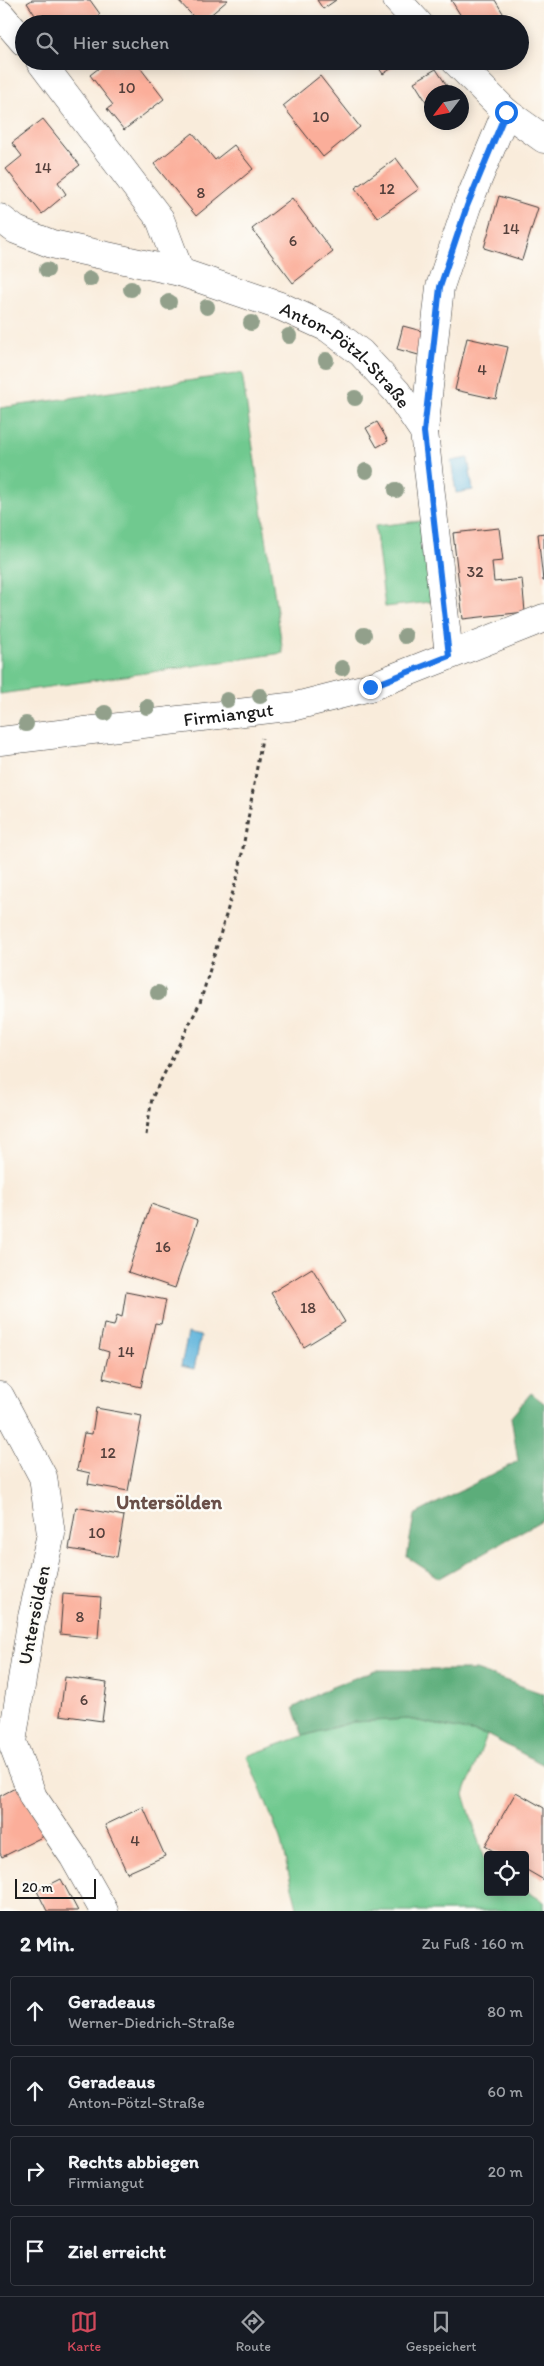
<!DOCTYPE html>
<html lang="de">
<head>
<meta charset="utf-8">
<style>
	body { margin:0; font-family:Itim,sans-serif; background:#20242c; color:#f1f3f6 }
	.controls { position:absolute; right:15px; bottom:15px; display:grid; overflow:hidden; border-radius:5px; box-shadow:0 2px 12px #0003 }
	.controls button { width:45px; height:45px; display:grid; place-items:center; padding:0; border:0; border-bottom:1px solid #363941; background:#171b24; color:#f1f3f6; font:25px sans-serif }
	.compass { position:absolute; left:424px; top:85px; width:45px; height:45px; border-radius:50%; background:#171b24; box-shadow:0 2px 12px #0003; rotate:238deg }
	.scale { position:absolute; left:15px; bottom:12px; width:81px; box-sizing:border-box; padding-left:5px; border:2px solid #1c1c1c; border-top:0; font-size:14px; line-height:18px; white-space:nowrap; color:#1c1c1c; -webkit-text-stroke:4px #fdfcf7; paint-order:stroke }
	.stop { position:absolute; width:15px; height:15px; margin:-11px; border:4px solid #1a73e8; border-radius:50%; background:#fff }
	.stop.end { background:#1a73e8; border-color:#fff; box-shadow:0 1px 5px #0008 }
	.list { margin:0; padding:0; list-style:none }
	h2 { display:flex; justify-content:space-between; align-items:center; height:65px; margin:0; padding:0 20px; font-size:21px }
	h2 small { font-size:16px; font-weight:400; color:#9ea1a6 }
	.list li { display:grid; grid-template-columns:32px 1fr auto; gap:15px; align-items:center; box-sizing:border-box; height:70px; margin:0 10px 10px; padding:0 10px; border:1px solid #363941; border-radius:5px }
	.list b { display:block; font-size:19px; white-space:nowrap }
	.list p { margin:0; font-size:16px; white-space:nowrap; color:#9ea1a6 }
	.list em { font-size:16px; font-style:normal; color:#9ea1a6 }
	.icon { flex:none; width:28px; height:28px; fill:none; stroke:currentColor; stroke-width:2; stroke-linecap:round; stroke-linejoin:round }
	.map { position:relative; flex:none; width:544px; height:1911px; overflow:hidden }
	.search { position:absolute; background:#171b24; box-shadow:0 2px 12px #0003; left:15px; right:15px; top:15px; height:55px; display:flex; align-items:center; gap:12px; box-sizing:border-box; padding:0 18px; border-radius:28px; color:#9ea1a6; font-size:19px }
	.sheet { height:385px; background:#171b24 }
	nav { display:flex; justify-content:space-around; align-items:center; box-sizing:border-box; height:70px; border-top:1px solid #363941; background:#171b24; font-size:14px; color:#9ea1a6 }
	nav a { display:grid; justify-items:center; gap:2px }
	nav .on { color:#d1495b }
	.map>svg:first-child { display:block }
</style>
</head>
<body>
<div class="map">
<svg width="544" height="1911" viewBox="0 0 544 1911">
	<rect width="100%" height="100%" fill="#fdfcf7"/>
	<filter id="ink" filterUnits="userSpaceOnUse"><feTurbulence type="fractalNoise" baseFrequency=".02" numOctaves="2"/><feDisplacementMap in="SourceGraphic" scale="10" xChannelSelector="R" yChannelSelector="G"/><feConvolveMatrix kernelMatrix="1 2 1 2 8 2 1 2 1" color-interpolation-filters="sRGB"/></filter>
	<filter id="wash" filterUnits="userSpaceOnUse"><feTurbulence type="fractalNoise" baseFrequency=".0096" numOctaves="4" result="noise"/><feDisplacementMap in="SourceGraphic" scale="20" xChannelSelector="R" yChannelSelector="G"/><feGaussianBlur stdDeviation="1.12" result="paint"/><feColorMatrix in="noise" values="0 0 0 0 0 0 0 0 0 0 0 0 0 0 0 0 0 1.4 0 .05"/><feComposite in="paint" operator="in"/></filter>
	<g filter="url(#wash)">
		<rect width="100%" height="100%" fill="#f9ecdb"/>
		<g fill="#70c98f" stroke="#467256">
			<path d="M242 373 283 653 0 694V408Z"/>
			<path d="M421 521 431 602 385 607 375 526Z"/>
			<path d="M408 1719 487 1735 464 1794 485 1863 488 1865V1892H525V1890L544 1902V1911H298L280 1838 247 1756 303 1736 353 1722Z"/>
		</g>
		<g fill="#5cad7a" stroke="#3c644b">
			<path d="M531 1393 544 1403V1519L439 1578 407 1557 414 1515 518 1461 511 1417Z"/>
			<path d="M375 1670H476L544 1694V1765L487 1735 409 1719 353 1722 303 1736 293 1708 327 1689Z"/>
		</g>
		<g fill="#5fb4db" stroke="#3e687c">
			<path d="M468 458 473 490 456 493 451 461Z"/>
			<path d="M188 1333 201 1336 194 1369 181 1366Z"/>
		</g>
		<g id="blocks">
			<g fill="#fbae9a">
				<path d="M32 0H90L100 14 87 24H76L72 18 64 24H41L27 3Z"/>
				<path d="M178 0H228L200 24Z"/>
				<path d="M317 0H336L323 9Z"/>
				<path d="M451 0H495L506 18 497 24H466Z"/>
				<path d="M108 61H135L164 99 124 130 107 109 113 105 90 75Z"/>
				<path d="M374 61H403L383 74Z"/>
				<path d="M436 69 451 92H432V104L429 106 414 82Z"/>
				<path d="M320 76 360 127 323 157 283 106Z"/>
				<path d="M43 119 80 165 58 182 66 194 42 214 6 169 22 156 12 143Z"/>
				<path d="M193 133 215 160 234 145 253 169 196 216 154 164Z"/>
				<path d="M396 158 419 189 378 218 355 188Z"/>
				<path d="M499 196 538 208 522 260 484 248Z"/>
				<path d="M292 198 333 252 293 283 252 229Z"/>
				<path d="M403 326 429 333 422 356 397 349Z"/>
				<path d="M467 338 508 347 496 399 455 390Z"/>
				<path d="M377 422 388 441 377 447 366 428Z"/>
				<path d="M499 528 503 561 492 562 494 582 522 579 525 612 463 619 453 533Z"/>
				<path d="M544 533V581H543L538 534Z"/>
				<path d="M151 1204 198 1220 175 1288 128 1272Z"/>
				<path d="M312 1268 345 1322 304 1347 271 1293Z"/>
				<path d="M126 1292 166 1300 161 1324 155 1323 141 1387 103 1378 109 1352 99 1349 104 1324 114 1326 117 1315 122 1317Z"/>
				<path d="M96 1408 142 1416 128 1491 88 1484 90 1473 77 1470 84 1433 92 1434Z"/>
				<path d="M76 1507 124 1516 117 1557 69 1549Z"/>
				<path d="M63 1594 101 1597 98 1638 60 1634Z"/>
				<path d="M65 1677 107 1683 102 1721 60 1715Z"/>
				<path d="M19 1786 44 1836 2 1857 0 1853V1796Z"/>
				<path d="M516 1792 544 1808V1880L525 1869V1855H500L485 1846Z"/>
				<path d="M143 1807 165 1856 127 1873 105 1825Z"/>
				<path d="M61 1879 78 1911H47L37 1891Z"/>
			</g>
		</g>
	</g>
	<g filter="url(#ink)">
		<use href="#blocks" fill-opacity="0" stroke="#3d3b39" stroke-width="1"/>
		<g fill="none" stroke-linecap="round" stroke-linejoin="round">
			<g stroke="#3d3b39" stroke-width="29">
				<g id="minor">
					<path d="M397 0 419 24"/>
					<path d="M0 14 24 42"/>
					<path d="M40 61 160 219 180 272"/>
					<path d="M455 61 506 112 544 139"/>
					<path id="s1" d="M0 218 16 230 52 244 180 272 280 306 328 328 361 353 397 392 424 432 449 655"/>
					<path d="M424 432 440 287 467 206 506 112"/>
					<path id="s2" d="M0 741 296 706 370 687 544 618"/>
					<path d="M0 1396 43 1477 51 1534 32 1617 12 1742 33 1797 73 1856 104 1911"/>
				</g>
			</g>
			<path stroke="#3d3b39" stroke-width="3" stroke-dasharray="4 4" stroke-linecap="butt" d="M146 1135 152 1098 200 1003 239 871 262 738"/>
			<use href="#minor" stroke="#fff" stroke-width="28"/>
		</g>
		<g fill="#92a08b">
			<circle cx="47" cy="270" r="8"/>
			<circle cx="90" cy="279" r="8"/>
			<circle cx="131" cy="289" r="8"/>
			<circle cx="169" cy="302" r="8"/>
			<circle cx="207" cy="307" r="8"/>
			<circle cx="251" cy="323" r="8"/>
			<circle cx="289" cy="336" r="8"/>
			<circle cx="326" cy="360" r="8"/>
			<circle cx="355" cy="398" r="8"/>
			<circle cx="366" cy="471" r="8"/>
			<circle cx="396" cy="490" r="8"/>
			<circle cx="364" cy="635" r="8"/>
			<circle cx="405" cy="636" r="8"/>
			<circle cx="342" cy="668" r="8"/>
			<circle cx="260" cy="696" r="8"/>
			<circle cx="227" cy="700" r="8"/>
			<circle cx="147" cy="707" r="8"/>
			<circle cx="105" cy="713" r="8"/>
			<circle cx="26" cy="724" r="8"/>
			<circle cx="158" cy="993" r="8"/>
		</g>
	</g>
	<g fill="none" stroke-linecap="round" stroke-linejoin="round" filter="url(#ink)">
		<path stroke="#1a73e8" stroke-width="6" d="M370 687 449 656 424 432 440 287 467 206 506 112"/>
	</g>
	<g text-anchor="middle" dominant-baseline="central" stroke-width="5" stroke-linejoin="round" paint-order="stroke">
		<g font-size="16" fill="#54403c">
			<text x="127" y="87">10</text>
			<text x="321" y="116">10</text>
			<text x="43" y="167">14</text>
			<text x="387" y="188">12</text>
			<text x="201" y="192">8</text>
			<text x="511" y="228">14</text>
			<text x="293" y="240">6</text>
			<text x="482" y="369">4</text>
			<text x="475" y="571">32</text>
			<text x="163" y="1246">16</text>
			<text x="308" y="1307">18</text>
			<text x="126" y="1351">14</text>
			<text x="108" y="1452">12</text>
			<text x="97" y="1532">10</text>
			<text x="80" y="1616">8</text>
			<text x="84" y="1699">6</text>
			<text x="135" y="1840">4</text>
		</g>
		<g font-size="19" fill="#1c1c1c" stroke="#fdfcf7">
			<text stroke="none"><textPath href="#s1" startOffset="378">Anton-Pötzl-Straße</textPath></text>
			<text stroke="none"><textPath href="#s2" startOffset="230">Firmiangut</textPath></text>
			<text transform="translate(34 1615) rotate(-79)">Untersölden</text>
		</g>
		<g font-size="20" font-weight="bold" fill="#6a4f48" stroke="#fdfcf7">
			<text x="169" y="1502">Untersölden</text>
		</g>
	</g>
</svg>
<div class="controls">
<button><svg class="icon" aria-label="locate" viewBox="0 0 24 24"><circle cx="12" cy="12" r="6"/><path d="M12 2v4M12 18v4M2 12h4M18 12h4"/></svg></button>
</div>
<svg class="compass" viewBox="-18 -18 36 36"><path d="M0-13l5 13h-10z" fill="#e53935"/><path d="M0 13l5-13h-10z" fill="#9ea1a6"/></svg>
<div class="scale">20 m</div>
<div class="stop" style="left:506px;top:112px"></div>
<div class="stop end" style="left:370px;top:687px"></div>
<div class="search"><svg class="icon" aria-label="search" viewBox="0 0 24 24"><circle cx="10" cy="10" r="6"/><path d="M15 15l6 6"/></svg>Hier suchen</div>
</div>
<section class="sheet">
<h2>2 Min.<small>Zu Fuß · 160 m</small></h2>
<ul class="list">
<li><svg class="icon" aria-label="ahead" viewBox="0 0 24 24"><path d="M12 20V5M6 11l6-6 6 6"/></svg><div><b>Geradeaus</b><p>Werner-Diedrich-Straße</p></div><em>80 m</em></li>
<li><svg class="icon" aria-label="ahead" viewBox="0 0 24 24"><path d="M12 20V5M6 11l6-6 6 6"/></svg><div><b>Geradeaus</b><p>Anton-Pötzl-Straße</p></div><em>60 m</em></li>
<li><svg class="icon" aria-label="right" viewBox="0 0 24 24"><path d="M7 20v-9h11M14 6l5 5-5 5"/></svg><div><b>Rechts abbiegen</b><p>Firmiangut</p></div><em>20 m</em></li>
<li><svg class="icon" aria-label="arrive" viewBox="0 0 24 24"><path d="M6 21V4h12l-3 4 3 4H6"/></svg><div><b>Ziel erreicht</b></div></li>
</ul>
</section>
<nav>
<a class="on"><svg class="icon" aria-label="map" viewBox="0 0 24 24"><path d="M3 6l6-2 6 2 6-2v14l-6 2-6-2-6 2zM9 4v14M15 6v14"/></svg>Karte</a>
<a><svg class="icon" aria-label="directions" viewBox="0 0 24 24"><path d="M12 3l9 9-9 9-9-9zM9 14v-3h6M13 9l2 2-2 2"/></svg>Route</a>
<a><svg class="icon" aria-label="saved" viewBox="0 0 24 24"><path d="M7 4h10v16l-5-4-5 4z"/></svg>Gespeichert</a>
</nav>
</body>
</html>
